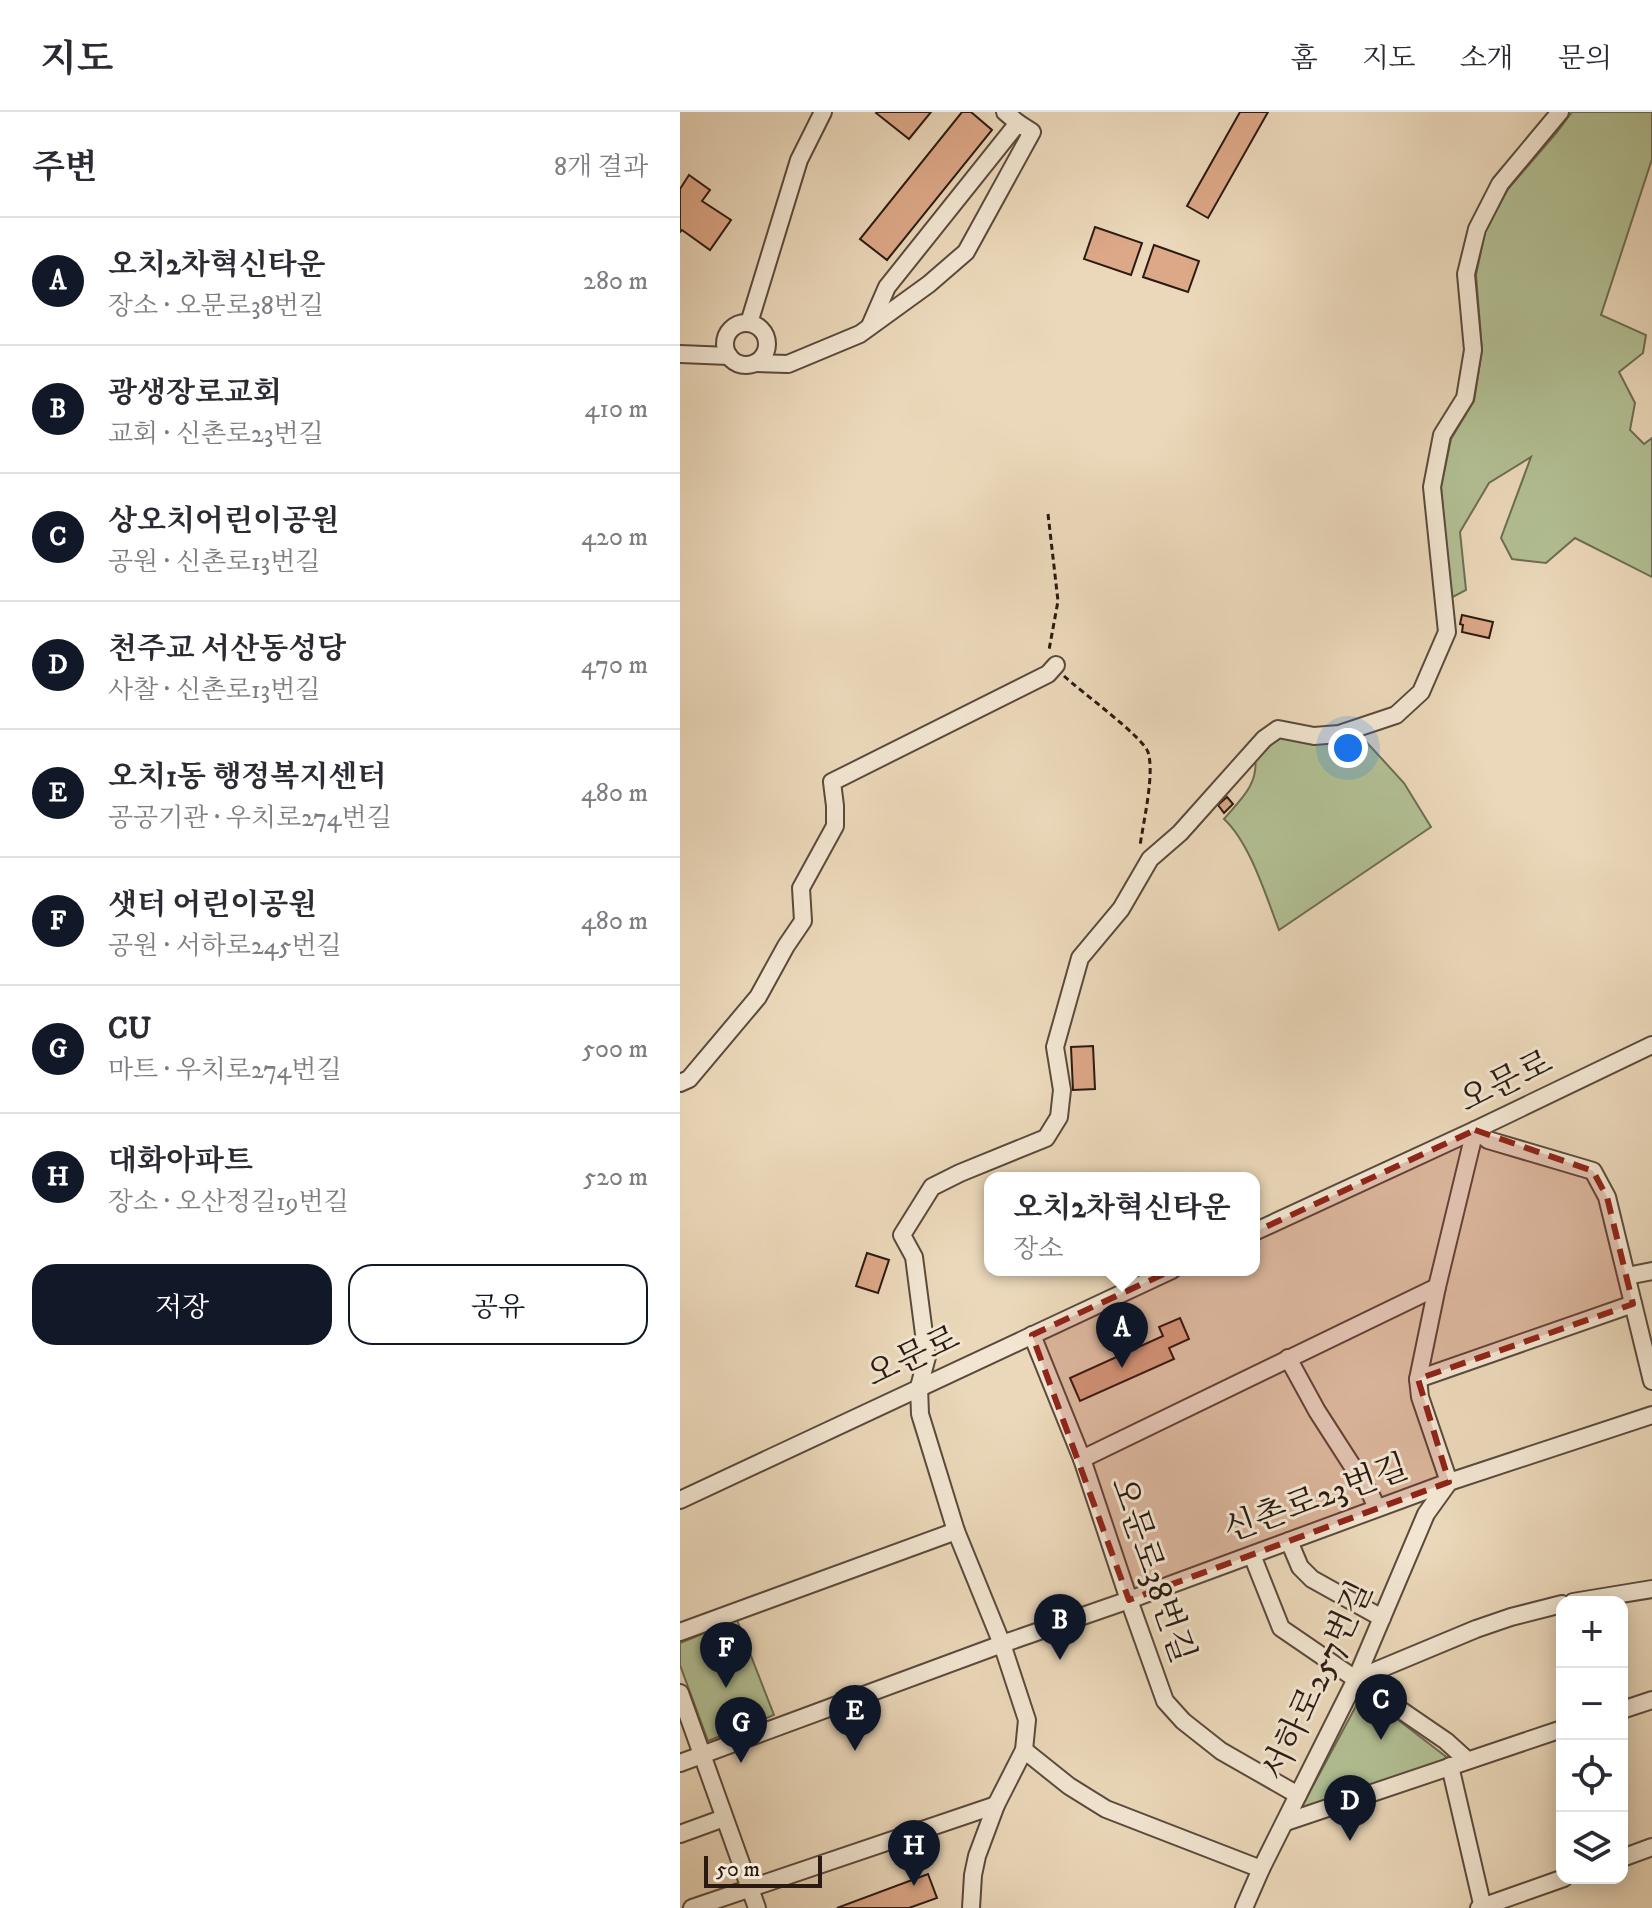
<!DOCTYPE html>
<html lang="ko">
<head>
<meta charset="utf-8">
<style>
	body { margin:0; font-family:"IM FELL DW Pica","Noto Serif KR",serif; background:#f7f7f7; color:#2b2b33 }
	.controls { position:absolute; right:24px; bottom:24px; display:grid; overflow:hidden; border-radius:16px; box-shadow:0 4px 20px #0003 }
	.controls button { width:72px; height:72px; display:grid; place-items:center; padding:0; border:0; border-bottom:2px solid #e1e1e2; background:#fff; color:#2b2b33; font:40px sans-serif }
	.scale { position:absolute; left:24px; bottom:20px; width:118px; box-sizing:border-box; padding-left:8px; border:4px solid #2b1a12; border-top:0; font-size:22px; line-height:28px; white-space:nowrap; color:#2b1a12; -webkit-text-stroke:6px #f2e6d2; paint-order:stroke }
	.you { position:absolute; left:668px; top:636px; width:28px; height:28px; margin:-20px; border:6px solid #fff; border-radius:50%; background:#1a73e8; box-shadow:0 0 0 12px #1a73e833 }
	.badge { display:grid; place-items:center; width:52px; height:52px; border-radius:50%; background:#111827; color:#fff; font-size:26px; font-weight:700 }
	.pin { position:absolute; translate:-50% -66px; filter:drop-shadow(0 2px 4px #0008) }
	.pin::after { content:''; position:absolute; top:42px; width:28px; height:24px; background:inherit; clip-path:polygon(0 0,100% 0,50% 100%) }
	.popup { position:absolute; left:304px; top:1060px; width:276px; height:104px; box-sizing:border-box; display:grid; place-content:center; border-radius:16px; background:#fff; filter:drop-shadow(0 2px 6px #0005); font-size:26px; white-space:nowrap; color:#7c7c81 }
	.popup b { font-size:30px; color:#2b2b33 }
	.popup::after { content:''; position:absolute; left:50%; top:100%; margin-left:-16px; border:16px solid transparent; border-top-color:#fff }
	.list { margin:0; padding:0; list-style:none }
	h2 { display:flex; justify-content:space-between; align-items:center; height:104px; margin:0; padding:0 32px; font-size:34px }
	h2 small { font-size:26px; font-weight:400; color:#7c7c81 }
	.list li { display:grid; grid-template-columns:52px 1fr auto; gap:24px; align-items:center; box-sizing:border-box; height:128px; padding:0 32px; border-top:2px solid #e1e1e2 }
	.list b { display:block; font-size:30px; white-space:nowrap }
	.list p { margin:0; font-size:26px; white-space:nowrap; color:#7c7c81 }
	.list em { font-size:26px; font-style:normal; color:#7c7c81 }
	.actions { display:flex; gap:16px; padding:24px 32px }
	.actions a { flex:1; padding:18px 0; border:2px solid #111827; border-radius:24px; text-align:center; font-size:28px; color:#111827 }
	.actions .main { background:#111827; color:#fff }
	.icon { flex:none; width:44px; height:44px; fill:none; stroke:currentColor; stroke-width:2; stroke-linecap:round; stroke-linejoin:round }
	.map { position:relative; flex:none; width:972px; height:1796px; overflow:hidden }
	header { display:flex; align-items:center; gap:48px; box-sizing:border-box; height:112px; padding:0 40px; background:#fff; border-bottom:2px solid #e1e1e2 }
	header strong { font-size:38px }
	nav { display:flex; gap:44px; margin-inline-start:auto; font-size:28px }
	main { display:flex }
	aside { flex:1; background:#fff }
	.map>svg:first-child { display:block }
</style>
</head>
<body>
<header>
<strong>지도</strong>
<nav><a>홈</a><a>지도</a><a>소개</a><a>문의</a></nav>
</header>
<main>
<aside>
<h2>주변<small>8개 결과</small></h2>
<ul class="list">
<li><span class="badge">A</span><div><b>오치2차혁신타운</b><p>장소 · 오문로38번길</p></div><em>280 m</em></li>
<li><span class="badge">B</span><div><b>광생장로교회</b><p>교회 · 신촌로23번길</p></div><em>410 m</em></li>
<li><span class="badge">C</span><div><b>상오치어린이공원</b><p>공원 · 신촌로13번길</p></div><em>420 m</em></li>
<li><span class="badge">D</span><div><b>천주교 서산동성당</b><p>사찰 · 신촌로13번길</p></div><em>470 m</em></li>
<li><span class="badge">E</span><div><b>오치1동 행정복지센터</b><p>공공기관 · 우치로274번길</p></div><em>480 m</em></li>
<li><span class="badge">F</span><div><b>샛터 어린이공원</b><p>공원 · 서하로245번길</p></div><em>480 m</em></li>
<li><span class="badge">G</span><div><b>CU</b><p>마트 · 우치로274번길</p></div><em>500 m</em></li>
<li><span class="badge">H</span><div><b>대화아파트</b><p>장소 · 오산정길19번길</p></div><em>520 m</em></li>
</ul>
<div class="actions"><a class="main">저장</a><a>공유</a></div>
</aside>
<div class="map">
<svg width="972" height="1796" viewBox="0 0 972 1796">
	<rect width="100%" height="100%" fill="#ebd8ba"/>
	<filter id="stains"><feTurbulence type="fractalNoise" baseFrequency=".0025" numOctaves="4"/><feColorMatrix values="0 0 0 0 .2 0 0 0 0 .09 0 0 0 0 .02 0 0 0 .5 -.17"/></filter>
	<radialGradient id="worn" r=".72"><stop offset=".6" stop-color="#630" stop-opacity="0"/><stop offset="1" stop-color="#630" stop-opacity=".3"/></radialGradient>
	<g fill="#b2c094" stroke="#6e6d53" stroke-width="2">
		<path d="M892 0H972V47L921 203 966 223 963 241 939 260 955 291 950 318 964 332 972 326V465L895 426 866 451 832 447 821 426 851 345 809 371 780 420 786 478 771 486 761 375 771 327 794 289 802 238 796 163 805 120 828 77 877 20Z"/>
		<path d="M679 622 724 671 751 715 599 818C586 784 570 731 544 707 560 688 579 672 575 646L596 624 637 632Z"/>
		<path d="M57 1508 94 1603 28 1629 0 1553V1531Z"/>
		<path d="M683 1581 769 1647 620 1698Z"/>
	</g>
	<g fill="#dda888" stroke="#2b1a12" stroke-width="2">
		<path d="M197 0H251L229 27 196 1Z"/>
		<path d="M282 0H291L312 18 207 148 180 127Z"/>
		<path d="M560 0H588L528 106 507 94Z"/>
		<path d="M9 63 30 78 22 89 51 108 30 138 2 118 0 120V77Z"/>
		<path d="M415 115 462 131 451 163 404 147Z"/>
		<path d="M474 133 519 149 508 180 463 165Z"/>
		<path d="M782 503 813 510 809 526 782 520 783 513 780 512Z"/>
		<path d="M547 685 553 692 544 701 538 693Z"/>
		<path d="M413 934 415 977 393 978 391 935Z"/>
		<path d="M187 1141 209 1148 198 1181 176 1174Z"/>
		<path d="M500 1206 509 1227 489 1236 494 1247 400 1289 390 1266 483 1224 479 1215Z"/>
		<path d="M248 1762 257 1786 229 1796H157Z"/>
	</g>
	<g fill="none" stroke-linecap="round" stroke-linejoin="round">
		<g stroke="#5b4a3c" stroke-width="20">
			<g id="minor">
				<circle cx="66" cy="232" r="21"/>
				<path d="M69 211 119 48 143 0"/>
				<path d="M190 214 207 175 338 11 325 0"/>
				<path d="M0 242 49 244"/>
				<path d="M75 251 108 252 180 222 249 172 286 140 352 20 338 11"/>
				<path d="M0 971 9 967 78 885 106 834 123 809 121 776 155 714V694L152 670 368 562 376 553"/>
				<path d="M574 1120 795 1018 972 933"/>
				<path d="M947 1164 972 1159"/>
				<path d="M352 1223 402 1347 449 1488 485 1589 503 1609 541 1639 618 1683"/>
				<path d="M608 1246 637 1299 691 1383 697 1396"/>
				<path d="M738 1267 953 1192"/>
				<path d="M402 1347 757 1175"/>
				<path d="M0 1388 492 1158"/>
				<path d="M609 1429 620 1455 632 1467 702 1506"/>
				<path d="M572 1443 601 1516 766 1629 787 1648"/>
				<path d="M893 1490 972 1477"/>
				<path d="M0 1520 276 1419"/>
				<path d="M676 1567 796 1517 831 1505 882 1492"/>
				<path d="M0 1581 77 1796"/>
				<path d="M942 1598 972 1588"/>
				<path d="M344 1638 389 1674 426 1697 581 1757"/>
				<path d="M0 1651 322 1532 449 1488 769 1370 972 1303"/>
				<path d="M770 1654 803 1796"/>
				<path d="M606 1710 882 1617"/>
				<path d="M0 1722 44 1706"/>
				<path d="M942 1746 972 1735"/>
				<path d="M12 1796 316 1693"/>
				<path d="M291 1796 293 1763 297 1744 316 1693 344 1638 347 1608 322 1532 276 1419 240 1302 239 1275 247 1245 234 1145 222 1123 252 1075 280 1061 366 1026 379 1005 382 978 375 935 400 846 441 797 470 747 500 721 584 627 598 617 634 624 659 622 716 603 741 580 767 520 752 375 762 323 785 286 793 238 786 162 797 117 820 72 880 0"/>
				<path d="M564 1796 581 1757 676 1567 746 1402 769 1370 740 1285 738 1267 757 1175 795 1018 808 1028 913 1059 927 1085 972 1269"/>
				<path d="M799 1796 884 1766"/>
			</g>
		</g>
		<g stroke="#2b1a12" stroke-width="3" stroke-dasharray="6 4" stroke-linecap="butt">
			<path d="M368 402 378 489 369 538"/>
			<path d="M384 564C400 579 462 624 468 640 475 662 463 711 460 734"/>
		</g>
		<use href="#minor" stroke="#f2e6d2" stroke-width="16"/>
	</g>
	<path fill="#8f2418" fill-opacity="0.2" stroke="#8f2418" stroke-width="6" stroke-dasharray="16 10" stroke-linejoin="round" d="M795 1018 913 1059 927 1085 953 1192 738 1267 769 1370 449 1488 352 1223Z"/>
	<g text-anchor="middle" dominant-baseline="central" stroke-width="6" stroke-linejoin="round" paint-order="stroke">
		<g font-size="34" fill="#2b1a12" stroke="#f2e6d2">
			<text transform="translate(826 970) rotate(-26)">오문로</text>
			<text transform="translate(233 1245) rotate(-25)">오문로</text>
			<text transform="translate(636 1387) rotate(-20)">신촌로23번길</text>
			<text transform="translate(472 1458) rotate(71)">오문로38번길</text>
			<text transform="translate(638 1569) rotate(-65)">서하로257번길</text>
		</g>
	</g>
	<rect width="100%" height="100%" filter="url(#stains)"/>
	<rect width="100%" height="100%" fill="url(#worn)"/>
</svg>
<div class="controls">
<button>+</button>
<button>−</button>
<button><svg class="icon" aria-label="locate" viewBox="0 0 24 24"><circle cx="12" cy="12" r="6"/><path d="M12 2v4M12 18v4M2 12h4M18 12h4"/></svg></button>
<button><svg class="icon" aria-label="layers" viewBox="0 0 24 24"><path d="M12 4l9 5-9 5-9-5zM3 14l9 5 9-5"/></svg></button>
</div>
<div class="scale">50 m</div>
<div class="you"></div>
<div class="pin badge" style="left:442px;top:1256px">A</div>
<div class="popup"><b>오치2차혁신타운</b>장소</div>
<div class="pin badge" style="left:380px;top:1548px">B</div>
<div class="pin badge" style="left:701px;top:1628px">C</div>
<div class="pin badge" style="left:670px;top:1729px">D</div>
<div class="pin badge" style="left:175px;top:1639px">E</div>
<div class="pin badge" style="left:46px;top:1576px">F</div>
<div class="pin badge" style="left:61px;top:1651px">G</div>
<div class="pin badge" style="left:234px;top:1774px">H</div>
</div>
</main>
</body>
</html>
